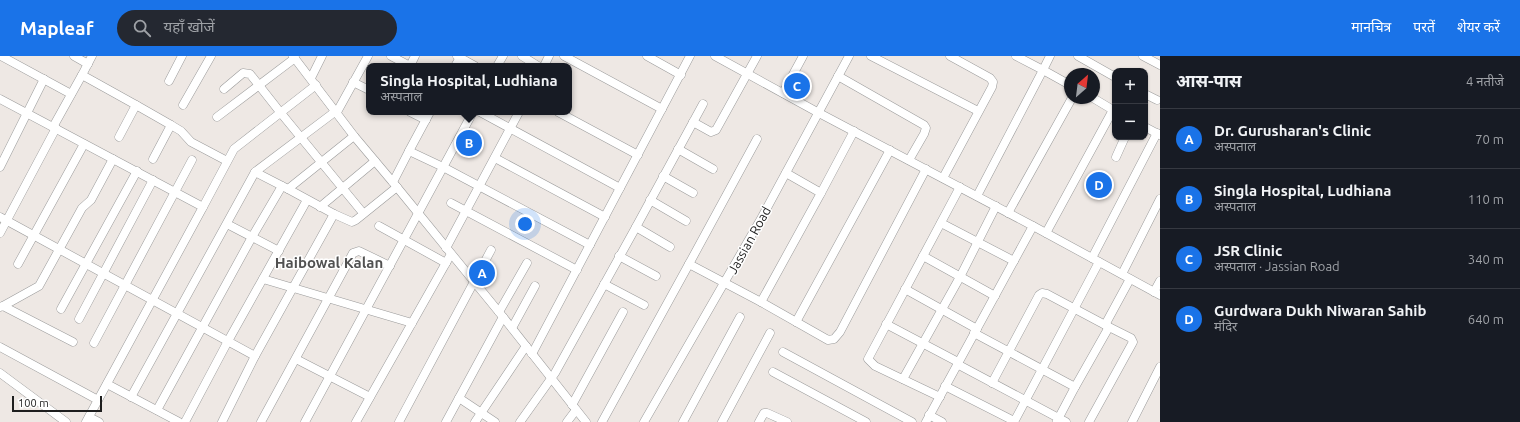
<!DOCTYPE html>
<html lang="hi">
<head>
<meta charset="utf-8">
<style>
	body { margin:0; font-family:Ubuntu,"Noto Sans Devanagari",sans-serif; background:#242831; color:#f1f3f6 }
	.controls { position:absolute; right:12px; top:12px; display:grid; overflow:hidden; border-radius:8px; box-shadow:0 1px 3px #0004 }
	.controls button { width:36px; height:36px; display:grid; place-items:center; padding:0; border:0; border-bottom:1px solid #363941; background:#171b24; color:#f1f3f6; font:20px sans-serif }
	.compass { position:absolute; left:1064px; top:12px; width:36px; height:36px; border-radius:50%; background:#171b24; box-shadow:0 1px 3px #0004; rotate:28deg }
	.scale { position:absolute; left:12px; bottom:10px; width:90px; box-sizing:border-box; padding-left:4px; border:2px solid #1e1e1e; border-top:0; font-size:11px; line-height:14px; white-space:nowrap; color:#1e1e1e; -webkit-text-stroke:3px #fff; paint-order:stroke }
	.you { position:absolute; left:525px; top:168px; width:14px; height:14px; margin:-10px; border:3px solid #fff; border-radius:50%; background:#1a73e8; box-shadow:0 0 0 6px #1a73e833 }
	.badge { display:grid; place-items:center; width:26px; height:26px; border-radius:50%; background:#1a73e8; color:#fff; font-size:13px; font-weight:700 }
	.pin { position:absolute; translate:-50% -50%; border:2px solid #fff; box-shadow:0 1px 4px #0006 }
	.popup { position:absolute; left:366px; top:7px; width:206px; height:52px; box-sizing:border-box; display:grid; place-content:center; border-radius:8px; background:#171b24; filter:drop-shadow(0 1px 3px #0005); font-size:13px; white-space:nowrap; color:#9ea1a6 }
	.popup b { font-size:15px; color:#f1f3f6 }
	.popup::after { content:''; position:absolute; left:50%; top:100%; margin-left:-8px; border:8px solid transparent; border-top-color:#171b24 }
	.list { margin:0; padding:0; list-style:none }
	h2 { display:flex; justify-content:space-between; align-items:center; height:52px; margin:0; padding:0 16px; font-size:17px }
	h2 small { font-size:13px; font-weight:400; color:#9ea1a6 }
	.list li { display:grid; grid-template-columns:26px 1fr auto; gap:12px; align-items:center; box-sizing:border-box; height:60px; padding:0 16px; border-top:1px solid #363941 }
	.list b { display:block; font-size:15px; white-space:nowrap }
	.list p { margin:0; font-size:13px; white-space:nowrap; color:#9ea1a6 }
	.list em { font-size:13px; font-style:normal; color:#9ea1a6 }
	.icon { flex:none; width:22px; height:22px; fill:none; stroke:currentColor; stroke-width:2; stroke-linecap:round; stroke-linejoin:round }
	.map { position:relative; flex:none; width:1160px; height:366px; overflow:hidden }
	header { display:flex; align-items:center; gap:24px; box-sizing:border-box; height:56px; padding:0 20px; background:#1a73e8; color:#fff }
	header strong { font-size:19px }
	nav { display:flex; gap:22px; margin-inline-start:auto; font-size:14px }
	.search { width:280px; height:36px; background:#242831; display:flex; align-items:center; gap:10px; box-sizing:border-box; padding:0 14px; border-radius:22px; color:#9ea1a6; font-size:15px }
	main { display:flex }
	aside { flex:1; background:#171b24 }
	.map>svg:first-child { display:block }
</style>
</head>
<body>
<header>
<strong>Mapleaf</strong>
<div class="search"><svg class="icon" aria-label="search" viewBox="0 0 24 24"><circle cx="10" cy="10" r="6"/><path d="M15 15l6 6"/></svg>यहाँ खोजें</div>
<nav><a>मानचित्र</a><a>परतें</a><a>शेयर करें</a></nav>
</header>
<main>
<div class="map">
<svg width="1160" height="366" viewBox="0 0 1160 366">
	<rect width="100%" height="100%" fill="#eee8e4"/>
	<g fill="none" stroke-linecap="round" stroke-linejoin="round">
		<g stroke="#9b9b9b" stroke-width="9">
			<g id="minor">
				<path d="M1 0 71 38"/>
				<path d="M74 0 88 8"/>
				<path d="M293 0 354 80 396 130 503 261 586 366"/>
				<path d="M391 0 410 10"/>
				<path d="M457 0 475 10"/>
				<path d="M522 0 538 10"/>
				<path d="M564 0 662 53"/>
				<path d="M647 0 681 19"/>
				<path d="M715 0 819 57 1033 170 926 366"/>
				<path d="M871 0 978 55"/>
				<path d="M1050 0 1043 14 1070 29"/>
				<path d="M1078 0 1115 21"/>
				<path d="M1143 0 1160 9"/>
				<path d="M410 10 415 0"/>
				<path d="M455 10 461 0"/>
				<path d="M497 10 503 0"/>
				<path d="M544 10 549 0"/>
				<path d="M82 19 92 0"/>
				<path d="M838 20 924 69 926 72 924 78 909 104"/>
				<path d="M311 22 322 0"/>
				<path d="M169 25 182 0"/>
				<path d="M353 26 369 34"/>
				<path d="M224 33 243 17 250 18 280 56 363 157"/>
				<path d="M783 37 803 0"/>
				<path d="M1145 38 1157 44"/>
				<path d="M0 43 203 151 98 344"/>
				<path d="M183 49 211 0"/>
				<path d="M336 55 255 116 288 133 354 80"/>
				<path d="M337 56 368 0"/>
				<path d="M410 56 426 64"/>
				<path d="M480 56 620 132"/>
				<path d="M558 56 638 99"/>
				<path d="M217 61 295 2"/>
				<path d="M693 66 711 76 716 74 757 0"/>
				<path d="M53 71 82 19 136 49"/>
				<path d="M1145 71 1160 79"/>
				<path d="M119 81 136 49 171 69"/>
				<path d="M678 93 713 113"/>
				<path d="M409 95 430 56"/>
				<path d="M1116 101 1125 81"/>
				<path d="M495 102 605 161"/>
				<path d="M153 103 171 69 181 75 191 86 227 105"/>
				<path d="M0 111 44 23"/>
				<path d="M663 120 693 137"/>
				<path d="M943 122 992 31 993 26 990 22 950 0"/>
				<path d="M393 126 409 95 443 111 590 189"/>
				<path d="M288 133 334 158 352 166 356 164 397 131"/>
				<path d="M821 137 854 75"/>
				<path d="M977 140 1043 14 1016 0"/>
				<path d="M650 144 686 165"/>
				<path d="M451 147 577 214"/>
				<path d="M203 151 234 93 316 29"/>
				<path d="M320 151 375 105"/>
				<path d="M1008 157 1072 42"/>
				<path d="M0 161 255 300"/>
				<path d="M941 167 1014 205"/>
				<path d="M227 168 279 195"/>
				<path d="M379 170 446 207"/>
				<path d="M1033 170 1160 239"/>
				<path d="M0 177 56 72"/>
				<path d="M1046 177 1113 54 1093 42"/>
				<path d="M670 191 636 171 703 48"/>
				<path d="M446 192 519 56"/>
				<path d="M619 200 656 220"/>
				<path d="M923 200 995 240"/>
				<path d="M1092 202 1157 77"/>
				<path d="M18 208 84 88"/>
				<path d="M689 208 757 83"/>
				<path d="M1122 218 1160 143"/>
				<path d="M263 223 412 267"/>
				<path d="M604 228 644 249"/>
				<path d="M905 233 977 273"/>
				<path d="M1154 236 1160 225"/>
				<path d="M761 246 828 284 834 283 840 276 926 113"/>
				<path d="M3 250 39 230 82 152 91 144 113 103"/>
				<path d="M0 251 3 250 73 286"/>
				<path d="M61 253 137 115"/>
				<path d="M499 256 527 207"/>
				<path d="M79 263 153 124"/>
				<path d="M796 266 890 94"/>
				<path d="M886 268 958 306"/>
				<path d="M1105 269 1130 223"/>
				<path d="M512 272 535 230"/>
				<path d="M974 277C1008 295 1042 313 1075 331L1109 271 1047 238 1042 237 1039 239 992 327"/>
				<path d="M94 287 192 104"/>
				<path d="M0 291 98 344 86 366"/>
				<path d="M783 296 912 366"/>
				<path d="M532 298 690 0"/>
				<path d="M296 303 370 341"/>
				<path d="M957 308 1066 366"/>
				<path d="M773 316 866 366"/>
				<path d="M0 317 66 366"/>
				<path d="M903 323 960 221 996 150"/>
				<path d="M107 328 179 366"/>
				<path d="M945 330 1014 365"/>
				<path d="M131 341 255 116"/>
				<path d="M940 341 875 310 868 303 960 131"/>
				<path d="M459 342 495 366"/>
				<path d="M572 349 623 256"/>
				<path d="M157 354 252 181 282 130"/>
				<path d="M929 359 942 366"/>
				<path d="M89 361 99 366"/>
				<path d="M1057 365 1075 331"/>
				<path d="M185 366 228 285 307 144"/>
				<path d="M222 366 255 300 334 158"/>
				<path d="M261 366 353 197 359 195 390 210"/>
				<path d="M305 366 473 56"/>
				<path d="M356 366 451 198"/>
				<path d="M399 366 491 194"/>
				<path d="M446 366 503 261"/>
				<path d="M475 366 526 290"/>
				<path d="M520 366 555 317 636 171"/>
				<path d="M567 366 576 354"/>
				<path d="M602 366 689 208 761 246 821 137 786 117"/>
				<path d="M644 366 762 161 849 0"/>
				<path d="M683 366 740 261"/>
				<path d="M722 366 770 277"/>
				<path d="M759 366 764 357H767L787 366"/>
				<path d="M1014 366 1099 206"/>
				<path d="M1089 366 1133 286 1131 282 1109 271"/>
				<path d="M1132 366 1160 311"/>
			</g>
		</g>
		<use href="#minor" stroke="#fff" stroke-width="8"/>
	</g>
	<g text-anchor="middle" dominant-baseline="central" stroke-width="3" stroke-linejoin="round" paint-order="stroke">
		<g font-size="13" fill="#1e1e1e" stroke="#fff">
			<text transform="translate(749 184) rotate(-61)">Jassian Road</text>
		</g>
		<g font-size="15" font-weight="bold" fill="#515151" stroke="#fff">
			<text x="329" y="206">Haibowal Kalan</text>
		</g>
	</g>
</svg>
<div class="controls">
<button>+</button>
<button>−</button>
</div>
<svg class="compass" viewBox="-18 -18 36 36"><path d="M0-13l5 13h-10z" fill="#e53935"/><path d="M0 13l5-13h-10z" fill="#9ea1a6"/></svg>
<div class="scale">100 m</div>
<div class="you"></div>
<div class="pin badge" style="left:482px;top:217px">A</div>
<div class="pin badge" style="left:469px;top:87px">B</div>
<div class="popup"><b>Singla Hospital, Ludhiana</b>अस्पताल</div>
<div class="pin badge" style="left:797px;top:30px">C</div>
<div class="pin badge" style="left:1099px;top:129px">D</div>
</div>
<aside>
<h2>आस-पास<small>4 नतीजे</small></h2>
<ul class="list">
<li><span class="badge">A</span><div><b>Dr. Gurusharan's Clinic</b><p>अस्पताल</p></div><em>70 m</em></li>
<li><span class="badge">B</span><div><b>Singla Hospital, Ludhiana</b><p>अस्पताल</p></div><em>110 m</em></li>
<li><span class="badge">C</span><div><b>JSR Clinic</b><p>अस्पताल · Jassian Road</p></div><em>340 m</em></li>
<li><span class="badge">D</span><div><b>Gurdwara Dukh Niwaran Sahib</b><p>मंदिर</p></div><em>640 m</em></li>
</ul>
</aside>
</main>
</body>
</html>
